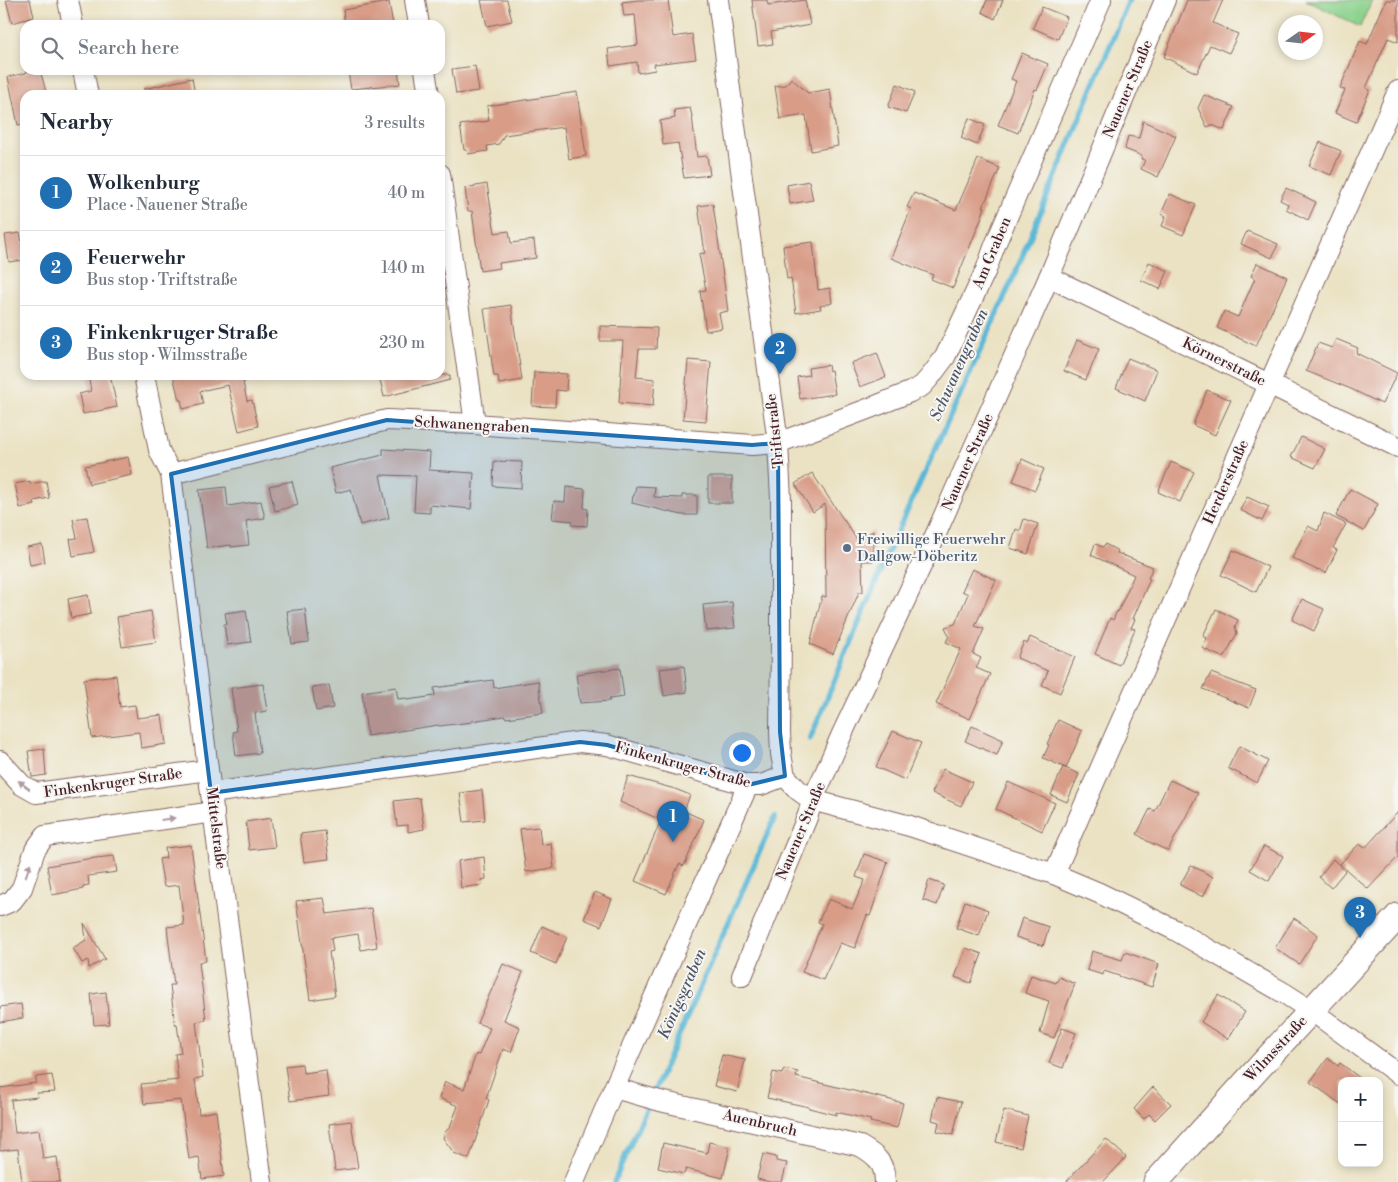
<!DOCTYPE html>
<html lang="en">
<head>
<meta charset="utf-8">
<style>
	body { margin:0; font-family:"Libre Bodoni",serif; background:#f2f2f3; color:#1f2937 }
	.controls { position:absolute; right:15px; bottom:15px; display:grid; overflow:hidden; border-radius:10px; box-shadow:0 2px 8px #0003 }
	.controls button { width:45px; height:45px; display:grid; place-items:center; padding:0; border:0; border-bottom:1px solid #e0e1e3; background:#fff; color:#1f2937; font:25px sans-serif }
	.compass { position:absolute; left:1278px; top:15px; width:45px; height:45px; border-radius:50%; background:#fff; box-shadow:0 2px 8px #0003; rotate:76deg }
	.you { position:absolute; left:741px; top:752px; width:18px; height:18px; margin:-12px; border:4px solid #fff; border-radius:50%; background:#1a73e8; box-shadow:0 0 0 8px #1a73e833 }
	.badge { display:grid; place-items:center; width:32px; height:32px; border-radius:50%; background:#1f6fb2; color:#fff; font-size:16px; font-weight:700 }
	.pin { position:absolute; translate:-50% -41px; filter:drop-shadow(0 1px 2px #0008) }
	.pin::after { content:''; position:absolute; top:26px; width:18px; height:15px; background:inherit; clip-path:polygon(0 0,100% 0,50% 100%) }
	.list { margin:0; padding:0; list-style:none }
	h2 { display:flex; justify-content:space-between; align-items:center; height:65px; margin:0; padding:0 20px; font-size:21px }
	h2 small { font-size:16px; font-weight:400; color:#747a83 }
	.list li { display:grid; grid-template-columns:32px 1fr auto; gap:15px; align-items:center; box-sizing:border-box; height:75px; padding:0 20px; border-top:1px solid #e0e1e3 }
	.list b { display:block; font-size:19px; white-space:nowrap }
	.list p { margin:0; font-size:16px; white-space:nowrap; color:#747a83 }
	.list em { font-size:16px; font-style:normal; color:#747a83 }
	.icon { flex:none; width:28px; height:28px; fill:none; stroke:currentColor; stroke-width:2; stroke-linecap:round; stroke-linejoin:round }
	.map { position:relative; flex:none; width:1398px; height:1182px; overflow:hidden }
	.search { position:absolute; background:#fff; box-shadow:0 2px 8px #0003; left:20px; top:20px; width:425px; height:55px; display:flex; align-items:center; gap:12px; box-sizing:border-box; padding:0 18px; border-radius:15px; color:#747a83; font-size:19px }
	.panel { position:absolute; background:#fff; box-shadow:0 2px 8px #0003; left:20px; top:90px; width:425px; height:290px; border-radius:15px }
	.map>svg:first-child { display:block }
</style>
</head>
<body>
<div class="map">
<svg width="1398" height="1182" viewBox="0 0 1398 1182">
	<rect width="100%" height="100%" fill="#f6f6f2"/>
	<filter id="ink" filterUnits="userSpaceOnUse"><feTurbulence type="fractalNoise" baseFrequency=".02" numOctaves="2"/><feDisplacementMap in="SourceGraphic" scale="10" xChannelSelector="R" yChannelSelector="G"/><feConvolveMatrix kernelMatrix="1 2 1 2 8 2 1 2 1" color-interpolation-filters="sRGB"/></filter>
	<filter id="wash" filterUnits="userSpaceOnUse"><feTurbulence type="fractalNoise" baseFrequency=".0096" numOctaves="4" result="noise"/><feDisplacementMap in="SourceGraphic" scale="20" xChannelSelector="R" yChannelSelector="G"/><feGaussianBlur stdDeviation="1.12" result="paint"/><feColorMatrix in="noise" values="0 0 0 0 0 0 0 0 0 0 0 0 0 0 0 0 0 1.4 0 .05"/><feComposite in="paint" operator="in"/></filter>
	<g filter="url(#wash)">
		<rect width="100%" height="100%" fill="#ebe2c3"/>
		<path fill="#8ad18b" stroke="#6a785b" d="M1306 0H1372L1360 27Z"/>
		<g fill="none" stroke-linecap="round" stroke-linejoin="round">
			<g stroke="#59b7d7" stroke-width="5.5">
				<path d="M810 739 888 553 1014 276 1129 0"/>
				<path d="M614 1182 775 817"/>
			</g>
		</g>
		<g id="blocks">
			<g fill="#d89c87">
				<path d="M6 0H30L34 17 12 23Z"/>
				<path d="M481 0H507L512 21 487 26Z"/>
				<path d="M638 0H668L673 37 692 34 696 59 654 64 655 70 638 73 637 62 610 66 608 49 638 45 635 15 624 16 622 2Z"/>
				<path d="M752 0H767L768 5 805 0 810 25 771 32 773 44 758 46Z"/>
				<path d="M987 0H1003L995 19 982 12Z"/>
				<path d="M1187 0H1223L1213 23 1238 34 1229 53 1210 45 1197 73 1164 57Z"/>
				<path d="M1386 0H1398V42L1388 38 1366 88 1370 90 1356 122 1335 113 1345 90 1340 88 1360 41 1367 44Z"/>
				<path d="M389 2 393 25H345L343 10Z"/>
				<path d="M1042 7 1067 17 1058 39 1033 28Z"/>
				<path d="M1022 53 1048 64 1037 90 1035 89 1018 133 998 125 1016 81 1011 79Z"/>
				<path d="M475 66 479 91 456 94 452 69Z"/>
				<path d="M34 70H40L47 95H25V124L18 125 8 77 26 73V72Z"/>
				<path d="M366 70H398L400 84 351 89 348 72Z"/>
				<path d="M192 78 195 95H145L144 89Z"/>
				<path d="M791 78 808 93 830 89 838 146 811 151 806 115 780 119 775 86 786 85Z"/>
				<path d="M897 84 915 92 906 113 888 107Z"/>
				<path d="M577 92 586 156 569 159 564 127 504 135 499 144 487 146 488 151 468 154 467 150H464L460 125 489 121 487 106Z"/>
				<path d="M1204 95 1234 107 1224 130 1212 125 1207 127 1198 108Z"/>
				<path d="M690 108 692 116 697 157 707 156 710 175 684 178 678 143 663 145 660 121 675 118 674 110Z"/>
				<path d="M969 118 985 125 977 145 961 138Z"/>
				<path d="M1143 121 1176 136 1158 177 1141 169 1145 160 1141 159 1142 156 1125 149 1128 136 1139 138Z"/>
				<path d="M1320 142 1341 151 1331 175 1309 166Z"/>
				<path d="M978 159 1000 168 983 207H985L981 219 953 288 931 279 933 275 891 258 911 209 907 207 914 193 956 210Z"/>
				<path d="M809 181 813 200 790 204 787 185Z"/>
				<path d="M487 184 495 233 509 231 511 243 534 240 536 258 499 263 500 268 480 271 472 211H468L465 188Z"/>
				<path d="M1286 188 1316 202 1308 220 1286 209 1288 204 1280 200Z"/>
				<path d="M1170 194 1196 205 1183 235 1162 226 1166 216 1161 214Z"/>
				<path d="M713 204 728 311 719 313 722 328 706 331 700 291 706 290 699 254 705 253 698 206Z"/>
				<path d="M1247 231 1278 244 1272 258 1241 244Z"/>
				<path d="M20 233 22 244 25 243V260L9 262 5 235Z"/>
				<path d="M813 242 818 290 830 288 832 303 820 306 821 309 796 313 791 278 787 279 783 246Z"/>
				<path d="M1149 262 1168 271 1160 289 1141 280Z"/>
				<path d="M1257 263 1287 277 1256 346 1217 328 1224 311 1238 317 1255 278 1251 276Z"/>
				<path d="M511 305 522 380 499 384 498 376H494L484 309Z"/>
				<path d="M600 326 657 328 656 349H639L636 377 655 379 653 406 619 403 623 341H600Z"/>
				<path d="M1336 339 1358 348 1356 353 1397 373 1382 404 1351 389 1306 371 1318 343 1332 348Z"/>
				<path d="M1077 340 1099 349 1086 380 1064 371Z"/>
				<path d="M877 353 886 377 860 387 851 363Z"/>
				<path d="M1128 358 1157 370 1145 401 1116 388Z"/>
				<path d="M688 360 711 362 706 421 683 419Z"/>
				<path d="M828 365 829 371 831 370 835 394 800 399 797 377 809 375 808 368Z"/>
				<path d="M534 372 567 374 566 391 556 390 555 407 532 406Z"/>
				<path d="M88 375H110L117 407 83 414 79 394 91 391Z"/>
				<path d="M173 375H244L245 382H243L247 401 252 400 258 426 239 431 228 385 200 391 203 404 183 409 181 400H179Z"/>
				<path d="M379 375H450V380L384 397Z"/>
				<path d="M1207 390 1231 400 1215 435 1193 425Z"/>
				<path d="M1301 437 1325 449 1315 468 1291 457Z"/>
				<path d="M383 449 430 452 429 470 474 473 471 509 430 505V513L414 512 416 476 380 475 389 518 360 525 351 489 336 493 330 468 383 455Z"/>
				<path d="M128 457 132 475 89 484 85 466Z"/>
				<path d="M1022 459 1044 469 1035 490 1013 481Z"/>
				<path d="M494 461 522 462 521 488 493 486Z"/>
				<path d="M1171 462 1194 472 1180 502 1158 492Z"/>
				<path d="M812 473 858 541 873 531V561H862L863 592H859L833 654 810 644 822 596 826 597 825 504 813 512 795 484Z"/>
				<rect x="708" y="477" width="24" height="26"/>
				<path d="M30 481V484L46 481 49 498 34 501 35 505 20 508 15 484Z"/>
				<path d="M292 481 298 505 275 511 269 486Z"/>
				<path d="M636 486 655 487 654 497 682 498V495H697V515H682L632 503 633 496H634Z"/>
				<path d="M226 487 228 506 261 501 265 518 246 521 249 545 231 547V545L207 548 199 490Z"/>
				<path d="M566 487 585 489 584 508 588 509 587 526 572 525 573 521 552 519 554 501 565 502Z"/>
				<path d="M1350 489 1378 504 1364 531 1336 516Z"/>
				<path d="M1247 497 1269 507 1262 521 1240 510Z"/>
				<path d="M1324 513 1346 524 1333 548 1337 550 1326 573 1318 569 1317 570 1292 558 1308 526 1318 531Z"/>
				<path d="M87 517 94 552 73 556 70 539 77 538 73 519Z"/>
				<path d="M1024 519 1038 524 1028 554 1010 548 1016 529 1020 531Z"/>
				<path d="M42 544 45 562 30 565 27 547Z"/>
				<path d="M1095 544 1103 547 1105 544 1118 551 1117 553 1153 567 1148 578 1150 579 1133 619H1135L1131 628 1135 629 1119 665 1095 654 1110 618 1113 620 1117 611 1118 612 1134 575 1091 555Z"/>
				<path d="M1233 550 1268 567 1256 592 1221 575Z"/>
				<path d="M972 569 996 580 975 626 984 629 973 654 981 658 976 668 990 674 970 719 936 704 961 649 946 642 949 636 945 627 955 624 968 594 962 591Z"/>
				<path d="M88 595 91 614 71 618 68 599Z"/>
				<path d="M1302 599 1324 609 1314 631 1292 620Z"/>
				<path d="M732 602 735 628 706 631 703 605Z"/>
				<path d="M305 609 309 642 292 644 287 611Z"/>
				<path d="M1216 609 1238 620 1235 627 1237 633 1224 658 1202 648 1207 638 1203 636Z"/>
				<path d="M246 610 251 642 227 645 224 624H227L225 613Z"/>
				<path d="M151 611 156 642 122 647 117 617Z"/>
				<path d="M1030 637 1075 657 1060 693 1042 685 1048 671 1017 658 1024 642 1027 644Z"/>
				<path d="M684 666 687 692 664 696 660 669Z"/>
				<path d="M620 668 624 697 609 699 610 701 580 703 576 674Z"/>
				<path d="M1211 673 1256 690 1249 708 1203 689Z"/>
				<path d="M116 675 120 707 135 705 137 718 162 715 166 744 141 748 139 732 92 738 84 679Z"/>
				<path d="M493 680 494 688 538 681 543 713 506 718 505 716 471 721 472 722 439 726 438 725 367 736 362 692 396 687 398 699 406 698 407 700 435 696 434 688Z"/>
				<path d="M263 684 267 711 255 713 260 753 236 756 233 732 237 731 231 688Z"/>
				<path d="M329 685 333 708 316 711 312 687Z"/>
				<path d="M1058 720 1082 731 1066 768 1043 758 1049 745 1047 744Z"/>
				<path d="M972 726 1003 740 997 755 965 741Z"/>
				<path d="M893 731 921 743 905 780 876 767Z"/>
				<path d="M1239 746 1268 761 1257 783 1228 768Z"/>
				<path d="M44 749 46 775 32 777 28 751Z"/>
				<path d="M1063 767 1079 774 1067 802 1051 795Z"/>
				<path d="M943 769 972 782 961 806 932 793Z"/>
				<path d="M628 776 675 789 690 795 684 811 704 820 684 866 679 864 666 894 635 881 661 820 620 802Z"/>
				<path d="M1170 780 1198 793 1168 851 1147 841 1137 834 1150 809 1155 811Z"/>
				<path d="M1008 782 1055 803 1042 831 996 809Z"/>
				<path d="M482 790 485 820 464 822 460 793Z"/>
				<path d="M420 798 424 829 408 832V825L397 826 394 801Z"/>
				<path d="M1398 812V857L1368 889 1340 864 1359 844 1365 848Z"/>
				<path d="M271 818 275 847 249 850 246 822Z"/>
				<path d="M539 827 541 845 551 843 554 868 526 872 520 829Z"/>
				<path d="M325 831 329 859 304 862 300 834Z"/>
				<path d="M191 845 206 961 199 962 206 1020 196 1022 203 1077 195 1079 199 1114 216 1111 224 1176 202 1179 199 1157 189 1159 181 1100 144 1104 141 1084 178 1080 175 1054 181 1053 177 1024H175L170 985H174L167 927 184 925 179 885 164 887 159 859 166 858 165 848Z"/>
				<path d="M1264 846 1283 856 1269 881 1250 870Z"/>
				<path d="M864 854 888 862 870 916 867 915 855 948 840 943 823 980 802 972 822 924 818 922 829 899 852 909 865 880 856 877Z"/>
				<path d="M114 856 117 872 88 876 89 885 83 886V889L52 895 47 866 87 859Z"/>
				<path d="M484 857 486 879 481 880 482 885 461 888 458 861Z"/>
				<path d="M1333 859 1345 871 1331 888 1319 877Z"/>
				<path d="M1191 865 1213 877 1203 897 1180 885Z"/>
				<path d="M929 880 944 885 937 905 923 900Z"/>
				<path d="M595 892 612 899 601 926 584 919Z"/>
				<path d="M324 898 327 914 371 908 377 947 361 950 358 934 331 938 333 951 329 952 335 996 310 1000 296 901Z"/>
				<path d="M965 901 988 910 979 936 956 928Z"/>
				<path d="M1022 918 1049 927 1043 946 1016 937Z"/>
				<path d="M1294 918 1318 935 1299 964 1275 948Z"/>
				<path d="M84 923 105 959 89 968 88 960 82 963 73 948 86 940Z"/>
				<path d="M542 926 567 937 556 964 531 953Z"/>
				<path d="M966 948 982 954 971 983 955 977Z"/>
				<path d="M1092 951 1122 960 1125 952 1159 964 1152 987 1104 971 1103 975 1087 970Z"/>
				<path d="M503 964 523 972 504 1020 520 1027 511 1052 503 1049 486 1098 489 1100 469 1159 454 1153 443 1138 445 1132 450 1127 458 1106 439 1098 445 1082 464 1089 476 1054 479 1055 490 1028 477 1023Z"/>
				<path d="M1031 975 1056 983 1059 977 1075 984 1054 1038 1040 1033 1049 1001 1025 993Z"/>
				<path d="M106 992 109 1024 94 1025 91 994Z"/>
				<path d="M1218 995 1245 1012 1228 1039 1201 1022Z"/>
				<path d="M21 1004 23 1018 0 1022V1007Z"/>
				<path d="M1062 1028 1076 1033 1063 1068 1049 1063Z"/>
				<path d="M722 1055 745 1060 737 1092 714 1086Z"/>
				<path d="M1328 1058 1338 1066 1340 1063 1364 1081H1342V1105L1310 1082Z"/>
				<path d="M302 1064 303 1073 326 1070 329 1096 290 1101 285 1066Z"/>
				<path d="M784 1069 798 1072 796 1077 903 1103 897 1128 870 1122 871 1120 836 1112V1115L809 1108V1107L767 1098 773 1072 782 1074Z"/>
				<path d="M52 1075 55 1092 37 1093 38 1097 11 1100 15 1133 39 1130 43 1159 57 1157 60 1182H22L18 1149 0 1151V1088L36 1083V1077Z"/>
				<path d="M1153 1087 1171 1104 1155 1120 1149 1114 1144 1119 1134 1109Z"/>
				<path d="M937 1097 961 1102 953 1135 937 1131 939 1122 932 1120Z"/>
				<path d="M1004 1110 1028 1116 1021 1148 996 1142Z"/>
				<path d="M351 1121 358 1168 335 1171 329 1124Z"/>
				<path d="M1106 1139 1126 1157 1121 1163 1103 1182H1066Z"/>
				<path d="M709 1142 730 1147 723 1178 686 1169 684 1174 658 1168 663 1143 707 1153Z"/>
				<path d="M763 1154 776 1157V1161L787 1163 782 1182H770L757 1179Z"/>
			</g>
		</g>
	</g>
	<g filter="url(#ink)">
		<use href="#blocks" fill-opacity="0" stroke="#826360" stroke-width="1"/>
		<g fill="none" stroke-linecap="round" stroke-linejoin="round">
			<g stroke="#826360" stroke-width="22">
				<g id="minor">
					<path d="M68 0 73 25"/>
					<path d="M415 0 419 25"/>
					<path d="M718 0 778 443 781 499V640L780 732 781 754 785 776 798 790 812 800 910 826 1054 874 1099 893 1175 930 1284 993 1312 1011 1398 1074"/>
					<path d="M83 70 88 95"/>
					<path d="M425 70 429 95"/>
					<path d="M440 174 475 424"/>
					<path d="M1049 277 1398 447"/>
					<path d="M144 375 159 450 171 474 221 873 262 1182"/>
					<path d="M171 474 387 420 475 424 752 445 778 443 878 405 910 392 922 386 930 377 945 357 986 270 995 245 1101 0"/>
					<path d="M0 761 22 785 36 793 208 770"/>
					<path d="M211 793 580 742 607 745 748 785H761L785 776"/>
					<path d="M1054 874 1398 91"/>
					<path d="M0 906 12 901 22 888 35 850 45 836 214 812"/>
					<path d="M742 976 808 815 812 800 825 773 842 734 931 545 1049 277 1165 0"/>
					<path d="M614 1088 660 1101 860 1146C876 1155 885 1163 885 1182"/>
					<path d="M574 1182 614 1088 748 785"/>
				</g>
			</g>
			<g stroke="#826360" stroke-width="27">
				<path id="tertiary" d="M1156 1182 1254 1073 1398 916"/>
			</g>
			<use href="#minor" stroke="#fff" stroke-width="20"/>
			<use href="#tertiary" stroke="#fff" stroke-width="25"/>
		</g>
		<defs><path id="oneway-solid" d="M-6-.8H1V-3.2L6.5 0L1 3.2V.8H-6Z" transform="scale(1.25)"/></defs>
		<g fill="#ae9aa0">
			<use href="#oneway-solid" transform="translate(24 785) rotate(-143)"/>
			<use href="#oneway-solid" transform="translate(168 819) rotate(-8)"/>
			<use href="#oneway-solid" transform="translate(28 870) rotate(-71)"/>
		</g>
	</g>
	<path fill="#1f6fb2" fill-opacity="0.2" stroke="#1f6fb2" stroke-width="4" stroke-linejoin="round" d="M387 420 752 445 778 443 780 732 785 776 748 785 607 745 580 742 211 793 171 474Z"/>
	<circle fill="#5c6f8a" stroke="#f6f6f2" stroke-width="2" cx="847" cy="548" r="5"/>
	<g text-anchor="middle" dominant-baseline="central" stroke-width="4" stroke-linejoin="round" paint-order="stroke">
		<g font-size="15" fill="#4a1f2b" stroke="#f6f6f2">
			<text transform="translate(1128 89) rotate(-67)">Nauener Straße</text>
			<text transform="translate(992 253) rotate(-67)">Am Graben</text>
			<text transform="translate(1224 362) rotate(26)">Körnerstraße</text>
			<text transform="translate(472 425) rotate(3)">Schwanengraben</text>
			<text transform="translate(775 431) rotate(-96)">Triftstraße</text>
			<text transform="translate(968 462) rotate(-66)">Nauener Straße</text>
			<text transform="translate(1226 482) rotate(-66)">Herderstraße</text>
			<text transform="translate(683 765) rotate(15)">Finkenkruger Straße</text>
			<text transform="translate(113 783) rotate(-8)">Finkenkruger Straße</text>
			<text transform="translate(216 828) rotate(83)">Mittelstraße</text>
			<text transform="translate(801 831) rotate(-67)">Nauener Straße</text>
			<text transform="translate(1276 1049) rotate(-47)">Wilmsstraße</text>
			<text transform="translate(760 1123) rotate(13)">Auenbruch</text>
		</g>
		<g font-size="15" fill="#4e5e75" stroke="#f6f6f2" text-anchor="start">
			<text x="857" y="539">Freiwillige Feuerwehr<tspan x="857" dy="17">Dallgow-Döberitz</tspan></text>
		</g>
		<g font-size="16" font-style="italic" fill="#4f5467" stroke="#f6f6f2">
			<text transform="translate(959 365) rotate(-66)">Schwanengraben</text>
			<text transform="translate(682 994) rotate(-66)">Königsgraben</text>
		</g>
	</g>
</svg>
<div class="controls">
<button>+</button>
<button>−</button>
</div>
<svg class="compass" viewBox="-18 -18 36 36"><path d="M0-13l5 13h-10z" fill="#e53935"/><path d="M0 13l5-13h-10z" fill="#747a83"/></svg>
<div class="you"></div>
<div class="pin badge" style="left:673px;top:842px">1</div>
<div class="pin badge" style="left:780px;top:374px">2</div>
<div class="pin badge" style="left:1360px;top:938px">3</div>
<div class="search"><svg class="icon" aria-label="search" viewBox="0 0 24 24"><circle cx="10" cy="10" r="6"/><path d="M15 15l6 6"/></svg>Search here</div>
<section class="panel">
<h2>Nearby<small>3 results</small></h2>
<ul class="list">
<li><span class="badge">1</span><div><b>Wolkenburg</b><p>Place · Nauener Straße</p></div><em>40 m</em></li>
<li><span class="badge">2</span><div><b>Feuerwehr</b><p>Bus stop · Triftstraße</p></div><em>140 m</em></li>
<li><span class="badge">3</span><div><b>Finkenkruger Straße</b><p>Bus stop · Wilmsstraße</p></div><em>230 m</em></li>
</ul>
</section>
</div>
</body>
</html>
